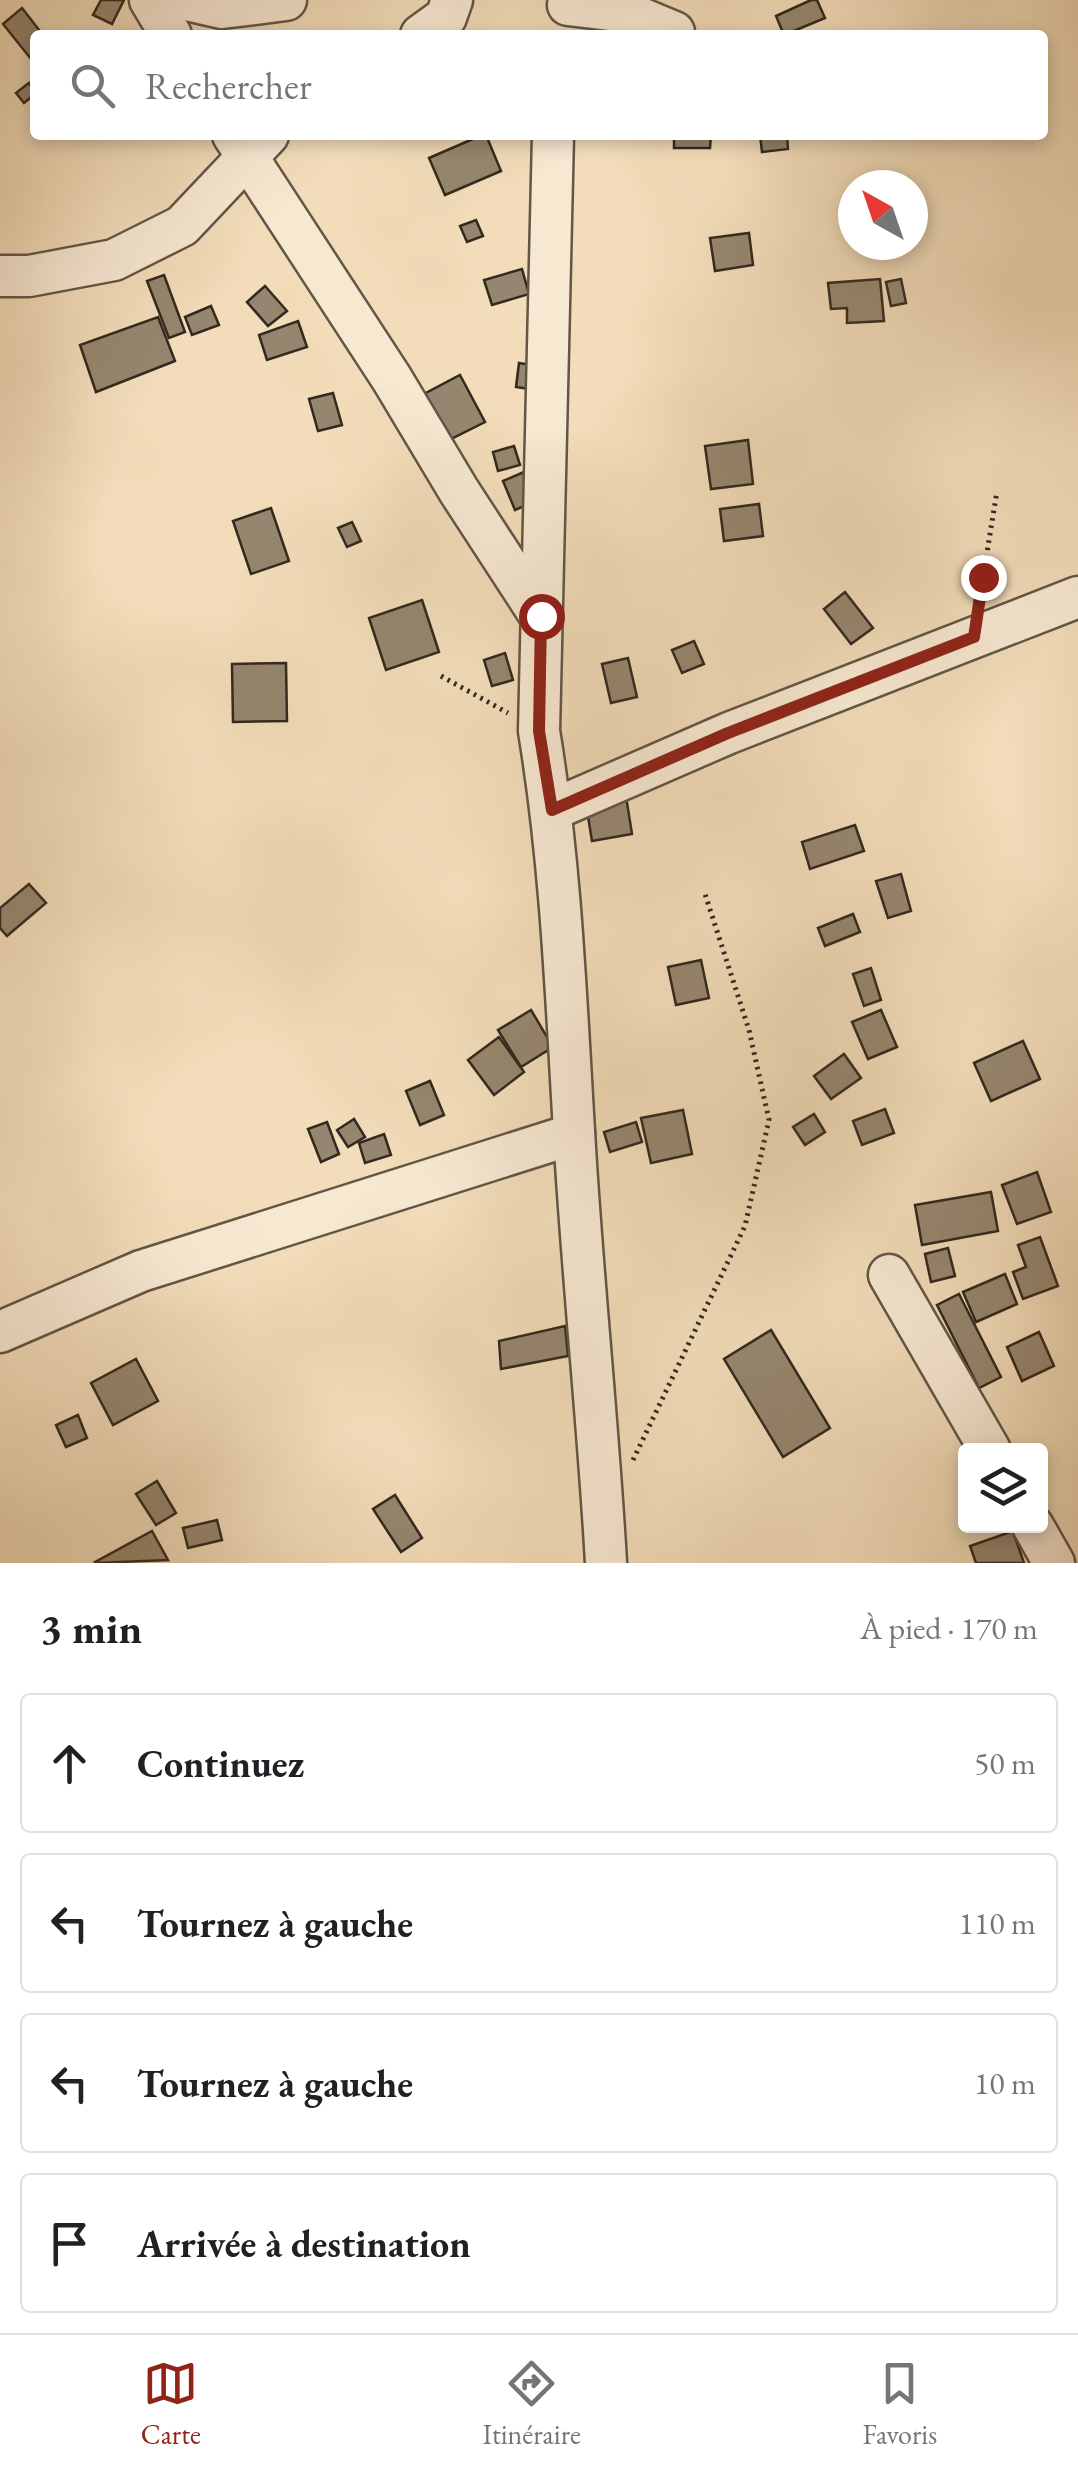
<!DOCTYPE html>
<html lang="fr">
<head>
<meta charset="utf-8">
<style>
	body { margin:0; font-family:"EB Garamond",serif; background:#f2f2f2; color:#202124 }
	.controls { position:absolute; right:30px; bottom:30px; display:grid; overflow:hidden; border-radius:10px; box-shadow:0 5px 15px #0003 }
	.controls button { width:90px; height:90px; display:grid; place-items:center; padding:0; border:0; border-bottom:2px solid #e0e0e0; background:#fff; color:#202124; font:50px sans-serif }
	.compass { position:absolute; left:838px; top:170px; width:90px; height:90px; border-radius:50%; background:#fff; box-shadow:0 5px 15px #0003; rotate:320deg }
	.stop { position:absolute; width:30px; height:30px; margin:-22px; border:8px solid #8f2418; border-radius:50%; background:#fff }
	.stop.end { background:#8f2418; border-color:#fff; box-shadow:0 2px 10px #0008 }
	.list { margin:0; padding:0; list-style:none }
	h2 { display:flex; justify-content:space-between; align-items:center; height:130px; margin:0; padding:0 40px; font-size:42px }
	h2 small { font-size:32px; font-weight:400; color:#757577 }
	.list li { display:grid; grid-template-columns:65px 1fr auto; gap:30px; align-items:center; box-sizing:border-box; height:140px; margin:0 20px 20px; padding:0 20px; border:2px solid #e0e0e0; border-radius:10px }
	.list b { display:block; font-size:38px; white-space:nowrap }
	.list em { font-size:32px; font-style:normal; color:#757577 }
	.icon { flex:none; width:55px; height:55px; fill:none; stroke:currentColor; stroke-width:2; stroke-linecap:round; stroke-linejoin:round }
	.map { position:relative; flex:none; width:1078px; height:1563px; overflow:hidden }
	.search { position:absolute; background:#fff; box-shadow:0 5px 15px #0003; left:30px; right:30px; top:30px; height:110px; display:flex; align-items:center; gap:25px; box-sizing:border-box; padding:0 35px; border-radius:10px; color:#757577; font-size:38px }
	.sheet { height:770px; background:#fff }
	nav { display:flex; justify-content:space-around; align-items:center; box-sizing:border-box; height:140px; border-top:2px solid #e0e0e0; background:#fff; font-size:28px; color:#757577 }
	nav a { display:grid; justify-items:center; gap:5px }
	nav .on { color:#8f2418 }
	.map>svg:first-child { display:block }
</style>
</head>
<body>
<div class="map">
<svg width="1078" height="1563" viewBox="0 0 1078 1563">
	<rect width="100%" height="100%" fill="#f2dcb9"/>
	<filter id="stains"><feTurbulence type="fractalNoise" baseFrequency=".002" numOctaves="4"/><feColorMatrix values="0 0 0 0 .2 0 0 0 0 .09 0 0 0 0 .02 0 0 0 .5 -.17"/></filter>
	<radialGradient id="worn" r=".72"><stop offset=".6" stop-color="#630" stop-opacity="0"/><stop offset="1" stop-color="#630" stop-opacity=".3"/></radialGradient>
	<g fill="#96866f" stroke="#32291f" stroke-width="2.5">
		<path d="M101 0H124L112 24 93 15Z"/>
		<path d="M811 0H817L825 18 784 35 776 16Z"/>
		<path d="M22 8 43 35H35V55L31 59 3 24Z"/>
		<path d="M29 83 35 94 24 103 16 93Z"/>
		<path d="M482 135H486L501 171 445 195 429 158Z"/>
		<path d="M674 135H711L710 148H674Z"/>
		<path d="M760 135H787L788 149 762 152Z"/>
		<path d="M476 220 483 236 467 242 460 226Z"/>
		<path d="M749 233 753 265 715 271 710 238Z"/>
		<path d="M522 269 529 294 492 305 484 280Z"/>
		<path d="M164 275 185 332 169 338 147 281Z"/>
		<path d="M880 279 884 321 847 323V308L831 309 828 283Z"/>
		<path d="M901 279 906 303 891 306 886 282Z"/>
		<path d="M265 286 287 311 268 326 247 302Z"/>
		<path d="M211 306 219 325 192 335 185 317Z"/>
		<path d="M158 317 175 361 96 392 80 345Z"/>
		<path d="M298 321 307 347 267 360 259 335Z"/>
		<path d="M519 363 545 367 542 391 516 387Z"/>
		<path d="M460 375 485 422 447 441 422 395Z"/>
		<path d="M333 393 342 425 318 431 309 399Z"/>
		<path d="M748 440 753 484 711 489 705 446Z"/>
		<path d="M514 446 520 465 498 471 493 452Z"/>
		<path d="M524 472 536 501 515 510 503 481Z"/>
		<path d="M759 504 763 536 724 541 720 509Z"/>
		<path d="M271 508 289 561 251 574 233 521Z"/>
		<path d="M352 522 361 541 347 547 338 528Z"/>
		<path d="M845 592 873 628 851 644 824 609Z"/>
		<path d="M422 600 439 652 386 670 369 618Z"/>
		<path d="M694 641 704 664 682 673 672 650Z"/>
		<path d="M505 653 513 680 492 686 484 660Z"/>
		<path d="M628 658 637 697 611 703 602 664Z"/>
		<path d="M286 663 287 721 233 722 232 664Z"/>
		<path d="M625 790 632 834 592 841 585 798Z"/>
		<path d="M855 825 864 851 810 869 802 842Z"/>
		<path d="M901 874 911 911 888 918 876 881Z"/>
		<path d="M29 884 46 903 7 936 0 928V908Z"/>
		<path d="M853 914 860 932 825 946 818 928Z"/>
		<path d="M701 960 709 998 676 1005 668 967Z"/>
		<path d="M871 968 881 1000 864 1006 853 974Z"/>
		<path d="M531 1010 553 1047 521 1067 498 1030Z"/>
		<path d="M881 1010 897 1047 868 1059 852 1022Z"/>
		<path d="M499 1037 524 1072 494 1095 468 1060Z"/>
		<path d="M1023 1041 1040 1079 991 1101 974 1063Z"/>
		<path d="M844 1054 861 1078 831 1099 814 1076Z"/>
		<path d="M430 1081 444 1115 420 1125 406 1091Z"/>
		<path d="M885 1109 894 1133 862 1145 853 1121Z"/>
		<path d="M683 1110 692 1154 651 1163 641 1118Z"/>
		<path d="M814 1114 825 1132 805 1145 793 1127Z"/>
		<path d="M354 1119 365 1137 348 1147 337 1130Z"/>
		<path d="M327 1122 339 1154 321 1162 308 1129Z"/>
		<path d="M636 1122 642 1142 610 1152 604 1132Z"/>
		<path d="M384 1134 391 1155 365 1163 359 1143Z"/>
		<path d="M1037 1172 1051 1212 1017 1224 1002 1185Z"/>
		<path d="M991 1192 998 1231 922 1245 915 1205Z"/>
		<path d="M1040 1237 1058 1286 1023 1299 1013 1272 1026 1267 1018 1245Z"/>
		<path d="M948 1248 955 1276 931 1282 925 1254Z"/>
		<path d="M1005 1274 1017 1304 976 1322 963 1292Z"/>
		<path d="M959 1294 1001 1377 979 1388 937 1305Z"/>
		<path d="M565 1326 568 1356 501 1369 499 1341Z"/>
		<path d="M771 1330 830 1428 783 1457 724 1359Z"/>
		<path d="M1039 1332 1054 1366 1022 1381 1007 1347Z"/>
		<path d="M136 1359 158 1401 113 1425 91 1383Z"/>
		<path d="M78 1415 87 1438 66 1447 56 1425Z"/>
		<path d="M157 1481 176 1513 156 1525 136 1494Z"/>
		<path d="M395 1495 422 1538 401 1552 373 1509Z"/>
		<path d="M217 1520 222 1540 188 1548 183 1528Z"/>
		<path d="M152 1531 168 1560 96 1563 95 1562Z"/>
		<path d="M1013 1531 1024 1563H976L970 1546Z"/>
	</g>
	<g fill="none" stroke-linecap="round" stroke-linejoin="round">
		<g stroke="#625646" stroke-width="45">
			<g id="minor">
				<path d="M150 0 171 35"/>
				<path d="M187 0 222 8 286 0"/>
				<path d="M568 5 626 12 674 32"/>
				<path d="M421 35 446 17 452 0"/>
				<path d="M233 135 392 379 459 491 541 617"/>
				<path d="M553 135 539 731C561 864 566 997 574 1131 582 1275 598 1419 606 1563"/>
				<path d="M0 276H29L114 260 182 226 268 135"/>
				<path d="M552 810 729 733 1078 597"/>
				<path d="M889 1275 990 1450"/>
				<path d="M0 1332 141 1271 574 1134"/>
				<path d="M1033 1526 1054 1563"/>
			</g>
		</g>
		<g stroke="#32291f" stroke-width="5" stroke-dasharray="2.5 5" stroke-linecap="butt">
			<path d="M979 602 997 491"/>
			<path d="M441 676 508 713"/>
			<path d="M633 1460 745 1226 769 1120 749 1030 705 894"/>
		</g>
		<use href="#minor" stroke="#f7e8d2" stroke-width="40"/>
	</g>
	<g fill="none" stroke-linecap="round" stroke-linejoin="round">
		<path stroke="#8f2418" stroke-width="12" d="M541 616 539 731 552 810 728 733 974 637 983 577"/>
	</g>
	<rect width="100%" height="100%" filter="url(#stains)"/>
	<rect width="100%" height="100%" fill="url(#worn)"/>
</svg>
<div class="controls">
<button><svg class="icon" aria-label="layers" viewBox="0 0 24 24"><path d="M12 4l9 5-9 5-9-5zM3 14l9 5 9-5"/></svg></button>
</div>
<svg class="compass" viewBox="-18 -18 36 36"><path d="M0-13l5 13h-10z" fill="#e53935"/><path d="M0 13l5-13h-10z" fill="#757577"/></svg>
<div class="stop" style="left:541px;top:616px"></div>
<div class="stop end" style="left:983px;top:577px"></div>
<div class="search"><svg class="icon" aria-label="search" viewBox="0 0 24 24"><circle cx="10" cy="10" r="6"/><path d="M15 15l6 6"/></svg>Rechercher</div>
</div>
<section class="sheet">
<h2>3 min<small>À pied · 170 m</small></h2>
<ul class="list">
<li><svg class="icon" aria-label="ahead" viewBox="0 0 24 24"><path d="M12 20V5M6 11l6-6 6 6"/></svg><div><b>Continuez</b></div><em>50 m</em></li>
<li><svg class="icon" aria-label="left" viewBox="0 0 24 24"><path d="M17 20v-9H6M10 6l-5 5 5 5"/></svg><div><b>Tournez à gauche</b></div><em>110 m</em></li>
<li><svg class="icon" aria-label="left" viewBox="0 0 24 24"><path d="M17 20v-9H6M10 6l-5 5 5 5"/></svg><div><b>Tournez à gauche</b></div><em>10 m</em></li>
<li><svg class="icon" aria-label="arrive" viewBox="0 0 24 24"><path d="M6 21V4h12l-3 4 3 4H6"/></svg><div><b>Arrivée à destination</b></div></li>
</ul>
</section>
<nav>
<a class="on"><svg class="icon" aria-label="map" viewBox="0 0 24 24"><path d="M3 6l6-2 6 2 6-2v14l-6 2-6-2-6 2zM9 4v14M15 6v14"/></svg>Carte</a>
<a><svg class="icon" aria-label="directions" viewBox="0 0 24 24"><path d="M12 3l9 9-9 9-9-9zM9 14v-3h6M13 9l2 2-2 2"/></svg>Itinéraire</a>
<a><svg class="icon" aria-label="saved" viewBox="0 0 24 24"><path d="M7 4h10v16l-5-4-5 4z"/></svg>Favoris</a>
</nav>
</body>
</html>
